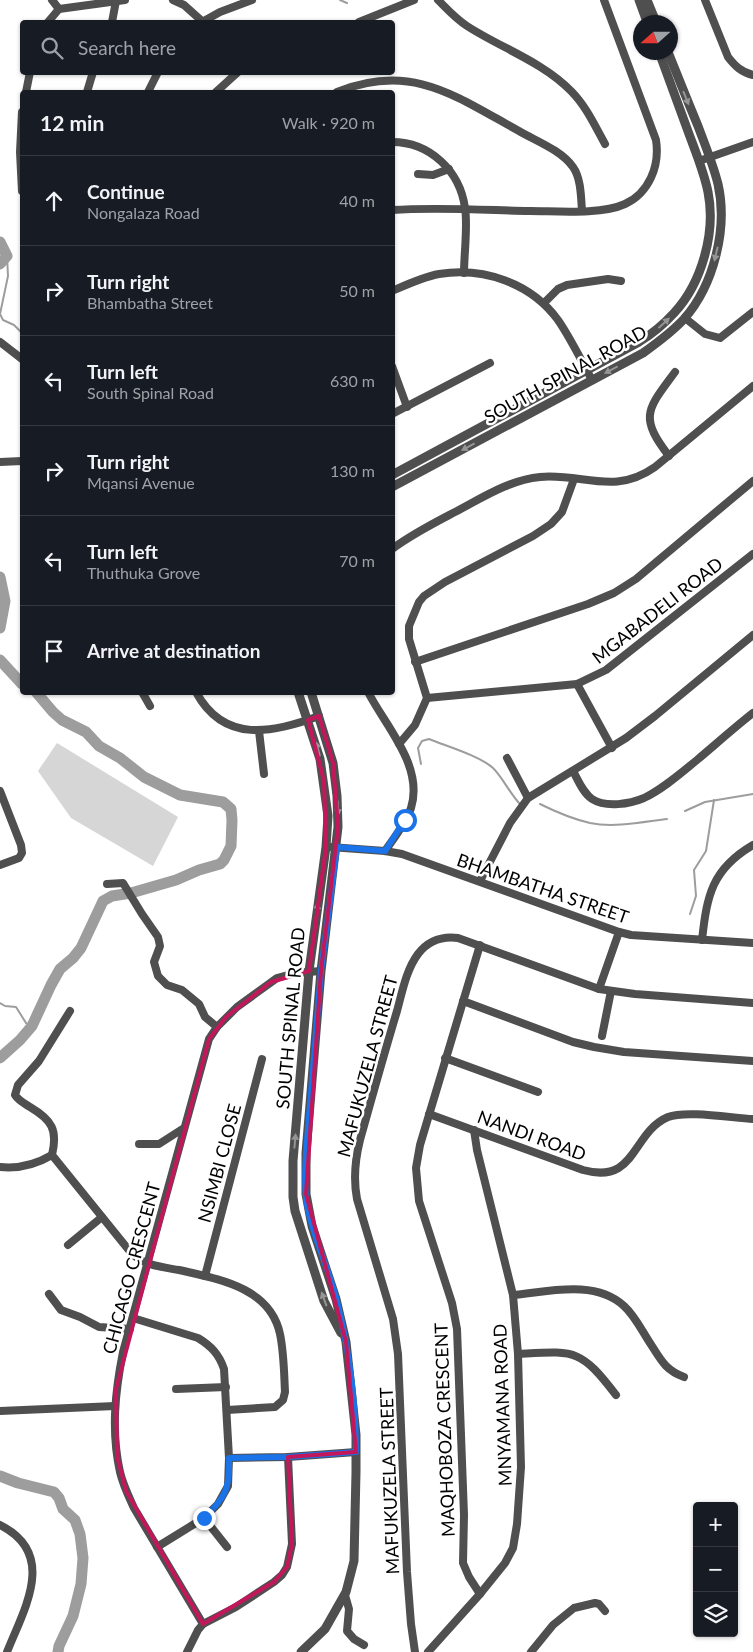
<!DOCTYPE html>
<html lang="en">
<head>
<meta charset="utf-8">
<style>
	body { margin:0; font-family:Lato,sans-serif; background:#242831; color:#f1f3f6 }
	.controls { position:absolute; right:15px; bottom:15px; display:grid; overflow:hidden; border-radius:5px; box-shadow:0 1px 4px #0004 }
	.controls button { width:45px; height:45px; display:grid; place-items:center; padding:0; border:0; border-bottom:1px solid #363941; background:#171b24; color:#f1f3f6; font:25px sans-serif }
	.compass { position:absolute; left:633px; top:15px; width:45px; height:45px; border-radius:50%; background:#171b24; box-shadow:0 1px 4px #0004; rotate:249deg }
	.stop { position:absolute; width:15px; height:15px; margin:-11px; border:4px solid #1a73e8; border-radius:50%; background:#fff }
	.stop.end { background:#1a73e8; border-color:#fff; box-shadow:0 1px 5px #0008 }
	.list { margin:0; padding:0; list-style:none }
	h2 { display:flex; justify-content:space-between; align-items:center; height:65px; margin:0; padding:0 20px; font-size:21px }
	h2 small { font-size:16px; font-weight:400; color:#9ea1a6 }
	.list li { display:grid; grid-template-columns:32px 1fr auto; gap:15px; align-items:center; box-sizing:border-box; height:90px; padding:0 20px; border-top:1px solid #363941 }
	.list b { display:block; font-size:19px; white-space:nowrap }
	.list p { margin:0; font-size:16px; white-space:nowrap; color:#9ea1a6 }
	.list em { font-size:16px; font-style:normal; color:#9ea1a6 }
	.icon { flex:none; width:28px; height:28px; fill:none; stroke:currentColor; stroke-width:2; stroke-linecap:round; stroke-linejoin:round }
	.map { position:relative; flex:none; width:753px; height:1652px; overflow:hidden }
	.search { position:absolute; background:#171b24; box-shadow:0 1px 4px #0004; left:20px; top:20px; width:375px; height:55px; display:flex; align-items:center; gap:12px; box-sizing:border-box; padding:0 18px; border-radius:5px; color:#9ea1a6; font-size:19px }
	.panel { position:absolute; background:#171b24; box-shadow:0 1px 4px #0004; left:20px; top:90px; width:375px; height:605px; border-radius:5px }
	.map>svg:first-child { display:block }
</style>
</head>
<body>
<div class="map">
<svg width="753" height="1652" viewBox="0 0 753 1652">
	<rect width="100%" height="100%" fill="#fff"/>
	<path fill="#d6d6d6" d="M57 743 178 817 153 866 71 818 38 771Z"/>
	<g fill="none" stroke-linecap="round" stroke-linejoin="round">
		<g stroke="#9d9d9d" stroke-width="2">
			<path d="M340 0 347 3"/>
			<path d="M7 256 8 276 0 314 3 320 14 325 22 333"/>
			<path d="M421 764 418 748 422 741 429 739C446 746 480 756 493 768 503 778 509 792 519 803"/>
			<path d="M540 804C556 812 573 819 590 823 614 828 643 822 667 819"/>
			<path d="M685 811 705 802 753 794"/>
			<path d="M690 914 696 896 694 870 706 851 714 800"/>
			<path d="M0 1003 5 1006 16 1007 26 1023 32 1026"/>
		</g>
		<g stroke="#9d9d9d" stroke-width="11">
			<path d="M0 242 7 256 0 264"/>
			<path d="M0 577 5 601 0 628"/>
			<path d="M0 660 22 684"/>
			<path d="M0 1058 20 1040 32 1026 51 985 60 969 73 958 81 948 103 901 112 896 131 893 176 880 199 870 220 864 224 860 231 846 232 820 231 809 223 802 180 795 144 777 120 758 99 746 86 732 62 720 53 712 36 692"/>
			<path d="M0 1476 18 1483 54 1492 59 1498 63 1509 75 1520 80 1534 83 1558 81 1584 73 1616 59 1646 58 1652"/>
		</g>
		<g stroke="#4f4f4f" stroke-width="8">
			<path d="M52 0 59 9"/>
			<path d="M173 0 184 5 203 22"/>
			<path d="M438 0C447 9 456 19 467 26 501 48 543 62 571 91 586 106 595 126 605 144"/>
			<path d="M705 0 728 57C735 66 741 72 753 75"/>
			<path d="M48 22 59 9 125 0"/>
			<path d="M112 22 116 1"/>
			<path d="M202 22 220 12 252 0"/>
			<path d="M359 22 414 0"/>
			<path d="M26 92 30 72"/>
			<path d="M87 92 93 72"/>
			<path d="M148 92 158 72"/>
			<path d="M216 92 238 72"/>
			<path d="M337 92C412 62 455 96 519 131 536 141 561 150 573 167 581 178 581 197 582 211"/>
			<path d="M22 112 20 152 22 191"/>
			<path d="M392 142C430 142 460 171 465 208 468 225 464 254 464 273"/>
			<path d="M699 161 753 142"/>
			<path d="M418 174 433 175 449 169"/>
			<path d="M392 210C438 207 484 210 530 211 556 211 601 215 625 204 649 193 660 166 656 140L604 0"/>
			<path d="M392 291C408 284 423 277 439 274 484 267 531 283 558 320 571 339 581 360 592 380"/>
			<path d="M544 303 558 289 567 285 608 279 621 281"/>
			<path d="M685 318 705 334 720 338 753 312"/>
			<path d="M0 342 22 359"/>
			<path d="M392 366 407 407"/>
			<path d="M392 414 490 363"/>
			<path d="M669 456C638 416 648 409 675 372"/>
			<path d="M0 462 22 461"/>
			<path d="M392 549C412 534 434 523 455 512 482 498 509 480 540 477 583 473 614 496 655 467L753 386"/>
			<path d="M415 662 588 604 614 593 636 579 753 481"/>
			<path d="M577 684 612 748"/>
			<path d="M142 692 150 706"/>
			<path d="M196 692C224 744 273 733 319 716"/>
			<path d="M368 692C386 727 424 766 411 808 406 823 394 838 385 851"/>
			<path d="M427 698 577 684 606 670 753 554"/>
			<path d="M259 731 264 774"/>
			<path d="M399 744 415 725 427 698 409 639V626L419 602 424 596 445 582 533 536 551 524 562 512 574 479"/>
			<path d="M507 758 528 798"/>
			<path d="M573 771C578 780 583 793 592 799 606 808 630 804 644 798 663 789 681 773 697 760 716 744 734 728 753 713"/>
			<path d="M0 791 21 845 22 853 19 858 0 865"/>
			<path d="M330 847 385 851 402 854 619 932 631 935 753 943"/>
			<path d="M480 881 510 823 528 798 626 738 655 716 753 635"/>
			<path d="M107 884 123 883 142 914 158 937 160 946 154 962 158 976 167 985 182 990 199 1004 205 1017 217 1027"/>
			<path d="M702 940C707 895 712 869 753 845"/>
			<path d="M480 945 420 1145 416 1168 419 1201 452 1303 457 1329 464 1515 463 1563 469 1577 480 1594"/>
			<path d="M599 989 619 932"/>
			<path d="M463 1001 573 1042 594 1047 624 1052 753 1061"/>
			<path d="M70 1011 39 1061 18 1085 15 1095C19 1101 24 1103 30 1107 52 1120 58 1130 52 1155L132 1254C146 1266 162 1267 179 1270 218 1279 270 1287 280 1334 284 1353 284 1373 285 1392L283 1400 275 1407 227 1410"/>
			<path d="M602 1036 611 991"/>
			<path d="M445 1058 538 1092"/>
			<path d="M429 1114 583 1170C637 1185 631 1133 668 1117 686 1110 732 1118 753 1119"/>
			<path d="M139 1144H159L184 1128"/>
			<path d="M0 1167C19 1169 35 1165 52 1155"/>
			<path d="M68 1245 102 1217"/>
			<path d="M205 1276 262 1059"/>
			<path d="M49 1294 61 1310 80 1317 99 1327 130 1329"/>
			<path d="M513 1295C547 1292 595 1279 624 1306 635 1316 642 1331 650 1343 661 1360 665 1370 684 1377"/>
			<path d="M133 1318 198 1338C211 1346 219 1354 224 1369L229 1458 228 1486 218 1504 204 1518 157 1547"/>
			<path d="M518 1354C575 1351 580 1348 616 1395"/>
			<path d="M176 1389 226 1387"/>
			<path d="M0 1411 115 1406"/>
			<path d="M229 1458 288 1457 356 1452"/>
			<path d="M204 1518 227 1547"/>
			<path d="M0 1525C58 1554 24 1609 7 1652"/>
			<path d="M345 1595 349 1609 347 1631 354 1639 364 1645"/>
			<path d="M203 1624 134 1508C129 1497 123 1485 120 1472 111 1432 115 1392 123 1352L209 1039 217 1027 237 1007 277 978 295 973 321 971"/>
			<path d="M187 1652 198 1630 203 1624 236 1607 274 1582 282 1575 287 1567 292 1544 288 1457"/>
			<path d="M415 1652 411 1624 407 1572 398 1354 393 1319 357 1199C353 1178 355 1160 360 1140 372 1097 384 1054 397 1011 402 993 406 970 418 954 428 941 442 936 458 938L599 989 635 994 753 1003"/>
			<path d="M428 1652 480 1594 505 1563 513 1548 517 1524 521 1467 518 1354 513 1295 477 1150 474 1130"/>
			<path d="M531 1652 553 1625 574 1608 595 1603 599 1604 605 1611"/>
		</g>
		<g stroke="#4f4f4f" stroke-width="9">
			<path d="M639 0 647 22"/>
			<path d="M647 0 656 22"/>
			<path d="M392 475 639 342C652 334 664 324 674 313 702 283 716 232 708 192 704 172 696 153 689 134 679 107 669 80 659 52"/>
			<path d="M392 487 643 353C657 343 672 332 684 319 714 285 728 228 718 184 713 164 705 145 698 126 688 102 678 77 668 52"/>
			<path d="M298 692 320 759 328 816 326 847 309 971 293 1161V1197L295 1211 324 1301 341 1333"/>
			<path d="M301 1652 325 1629 346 1592 354 1561 356 1472V1435L346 1342 336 1299 312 1226 306 1194V1153L321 971 338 827 337 796 333 763 311 692"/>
		</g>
	</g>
	<defs><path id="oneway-solid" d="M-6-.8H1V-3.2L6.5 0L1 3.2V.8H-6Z" transform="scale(1.25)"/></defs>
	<g fill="#959595">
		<use href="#oneway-solid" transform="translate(686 98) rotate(68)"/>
		<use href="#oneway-solid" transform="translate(716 254) rotate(103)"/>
		<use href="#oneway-solid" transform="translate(664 323) rotate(-43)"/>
		<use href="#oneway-solid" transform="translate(611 370) rotate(152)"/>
		<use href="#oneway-solid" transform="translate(468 447) rotate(152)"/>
		<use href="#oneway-solid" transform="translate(318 749) rotate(-105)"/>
		<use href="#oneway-solid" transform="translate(338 808) rotate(87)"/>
		<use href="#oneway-solid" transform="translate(317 910) rotate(-82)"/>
		<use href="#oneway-solid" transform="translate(295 1141) rotate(-85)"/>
		<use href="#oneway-solid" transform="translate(324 1299) rotate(-110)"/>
	</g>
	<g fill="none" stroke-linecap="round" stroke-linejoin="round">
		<path stroke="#1a73e8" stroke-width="6" d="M204 1518C226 1497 230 1488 229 1458L288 1457 356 1452C356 1402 349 1350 337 1301 329 1270 315 1241 308 1210 304 1192 305 1172 306 1153L321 971 337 847 385 851 405 820"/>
	</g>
	<path fill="none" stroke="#c2185b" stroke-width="4" stroke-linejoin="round" d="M319 716 333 763 338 827 321 971 306 1194 346 1342 356 1452 288 1457 292 1544 287 1567 274 1582 203 1624 126 1491 117 1456 116 1389 209 1039 226 1017 271 982 309 971 326 847 324 781 308 720Z"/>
	<g text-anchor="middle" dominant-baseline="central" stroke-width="5" stroke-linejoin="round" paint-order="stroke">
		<g font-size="18" fill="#000" stroke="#fff">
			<text transform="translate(565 374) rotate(-29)">SOUTH SPINAL ROAD</text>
			<text transform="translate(657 610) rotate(-38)">MGABADELI ROAD</text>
			<text transform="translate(543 888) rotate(19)">BHAMBATHA STREET</text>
			<text transform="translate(290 1018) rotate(-85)">SOUTH SPINAL ROAD</text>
			<text transform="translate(367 1066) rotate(-75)">MAFUKUZELA STREET</text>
			<text transform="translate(532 1135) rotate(20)">NANDI ROAD</text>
			<text transform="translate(219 1163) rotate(-75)">NSIMBI CLOSE</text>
			<text transform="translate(131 1268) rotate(-75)">CHICAGO CRESCENT</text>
			<text transform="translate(502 1405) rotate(-92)">MNYAMANA ROAD</text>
			<text transform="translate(444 1430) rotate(-92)">MAQHOBOZA CRESCENT</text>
			<text transform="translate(389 1481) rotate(-92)">MAFUKUZELA STREET</text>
		</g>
	</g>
</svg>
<div class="controls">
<button>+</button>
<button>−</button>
<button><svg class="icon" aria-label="layers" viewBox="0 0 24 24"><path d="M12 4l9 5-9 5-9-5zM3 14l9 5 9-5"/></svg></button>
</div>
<svg class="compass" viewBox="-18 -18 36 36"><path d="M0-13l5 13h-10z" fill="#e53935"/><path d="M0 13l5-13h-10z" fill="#9ea1a6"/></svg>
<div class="stop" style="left:405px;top:820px"></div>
<div class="stop end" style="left:204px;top:1518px"></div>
<div class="search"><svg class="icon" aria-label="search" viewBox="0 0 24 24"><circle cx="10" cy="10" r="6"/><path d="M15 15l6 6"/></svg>Search here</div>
<section class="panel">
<h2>12 min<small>Walk · 920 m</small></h2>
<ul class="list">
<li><svg class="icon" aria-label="ahead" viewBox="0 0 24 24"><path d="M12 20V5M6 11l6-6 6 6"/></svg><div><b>Continue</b><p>Nongalaza Road</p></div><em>40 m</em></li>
<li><svg class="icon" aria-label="right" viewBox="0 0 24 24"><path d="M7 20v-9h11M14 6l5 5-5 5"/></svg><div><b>Turn right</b><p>Bhambatha Street</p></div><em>50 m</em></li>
<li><svg class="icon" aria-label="left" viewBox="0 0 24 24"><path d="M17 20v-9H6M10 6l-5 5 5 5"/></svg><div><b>Turn left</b><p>South Spinal Road</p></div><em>630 m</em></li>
<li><svg class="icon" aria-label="right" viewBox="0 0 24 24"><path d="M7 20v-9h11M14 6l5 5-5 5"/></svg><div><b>Turn right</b><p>Mqansi Avenue</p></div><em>130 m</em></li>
<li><svg class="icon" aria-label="left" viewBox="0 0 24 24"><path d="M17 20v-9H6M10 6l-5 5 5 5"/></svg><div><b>Turn left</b><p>Thuthuka Grove</p></div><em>70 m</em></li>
<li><svg class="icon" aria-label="arrive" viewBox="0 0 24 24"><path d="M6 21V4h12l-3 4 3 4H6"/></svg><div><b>Arrive at destination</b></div></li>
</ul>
</section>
</div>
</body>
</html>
